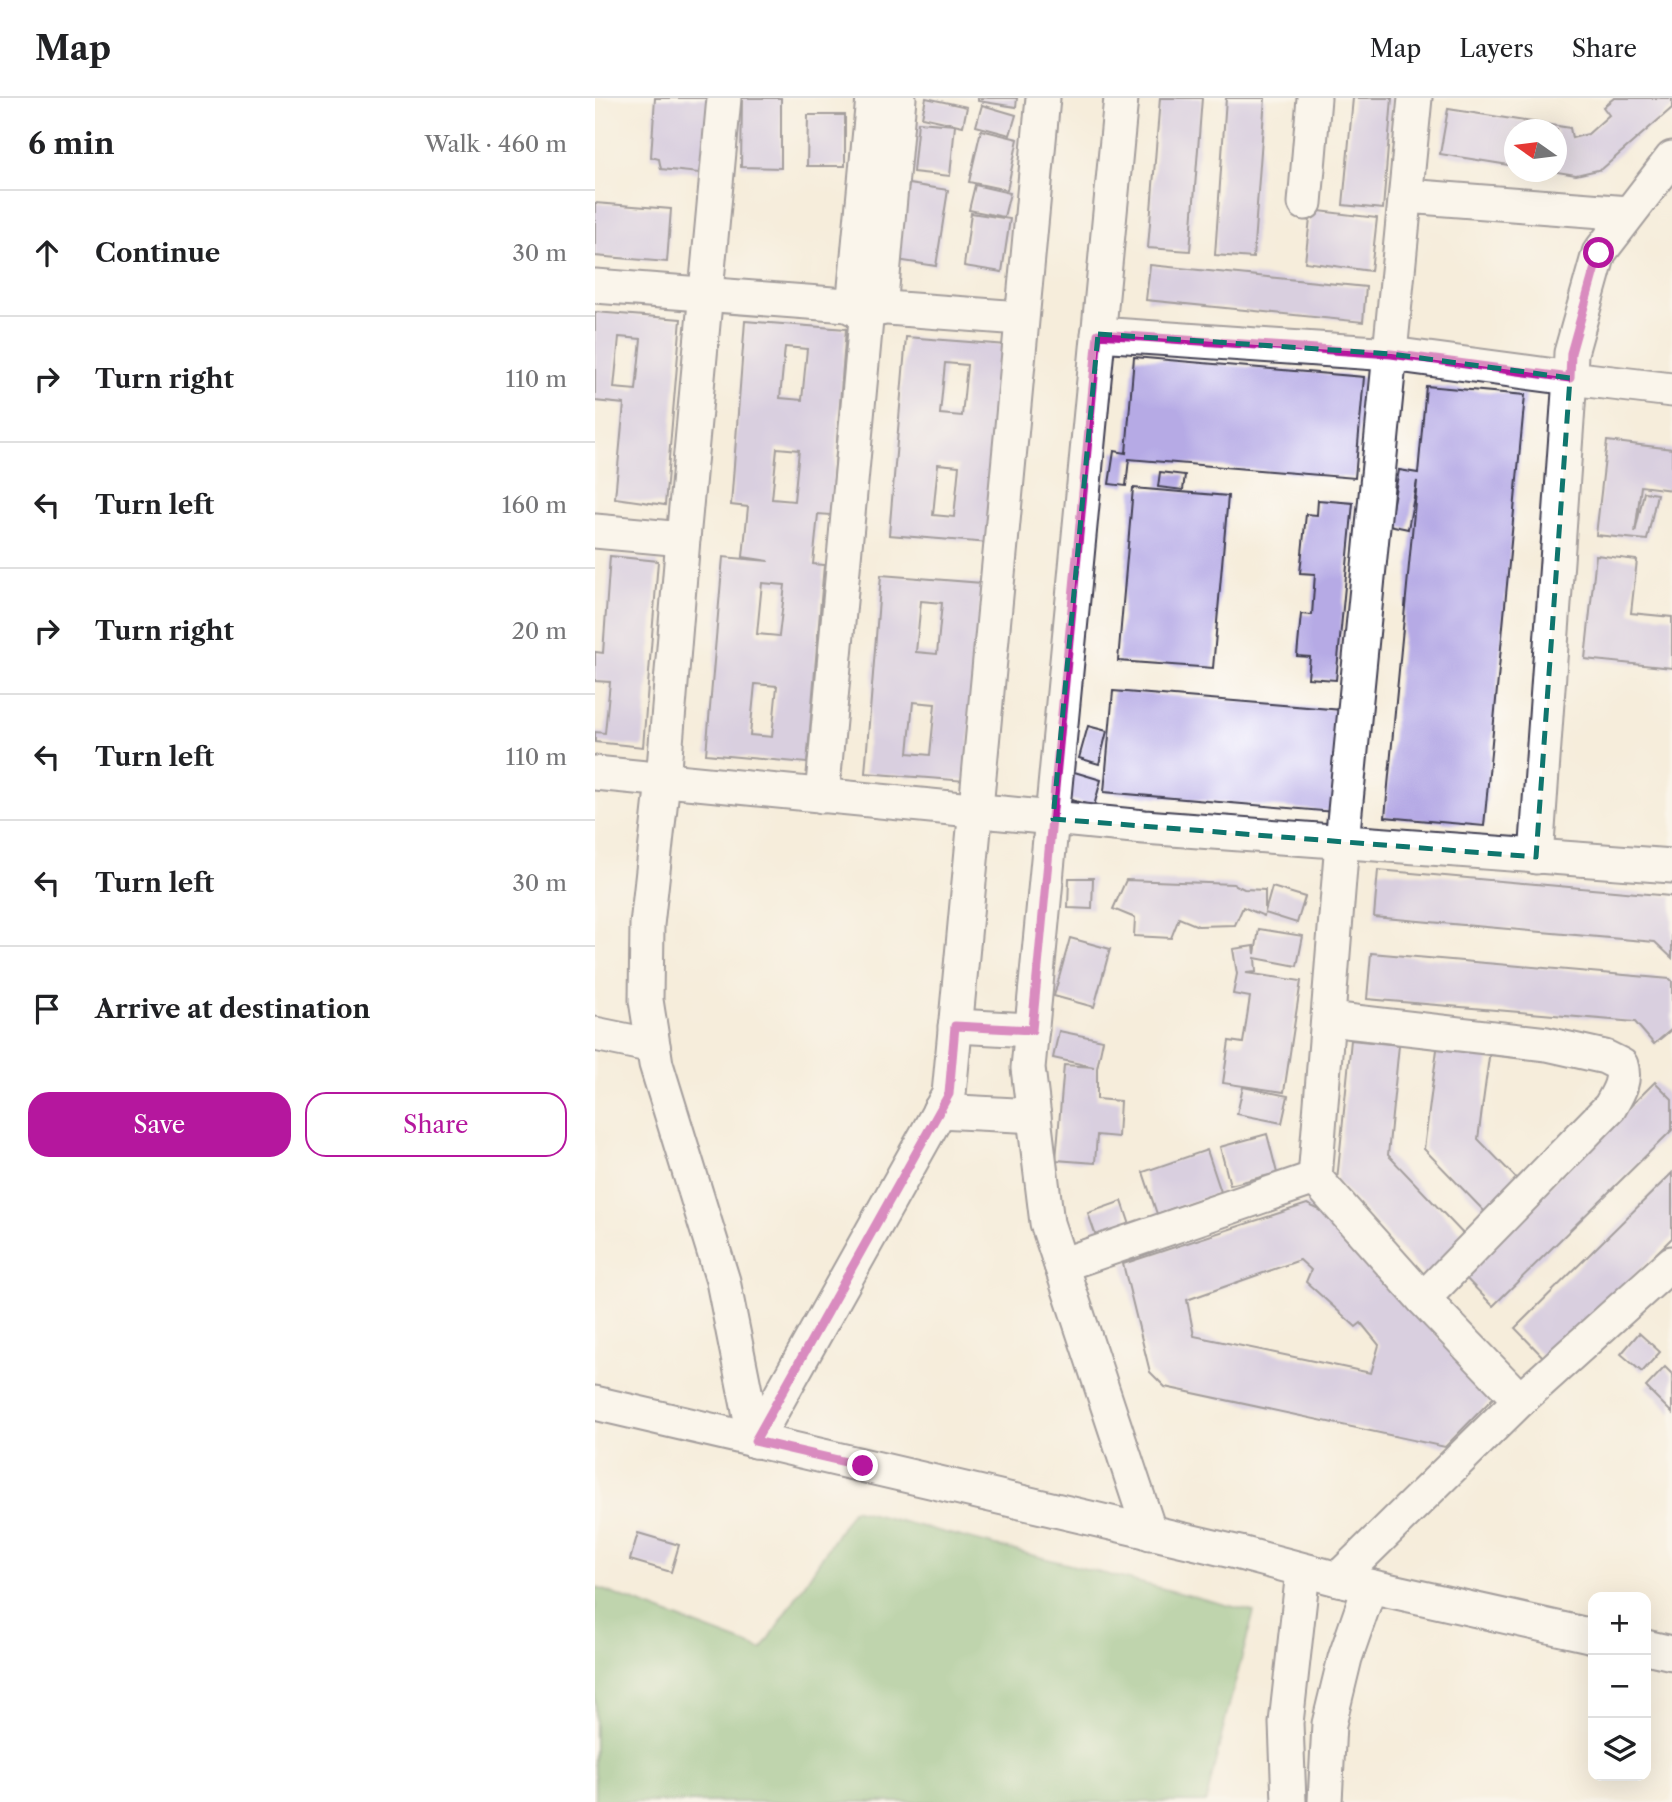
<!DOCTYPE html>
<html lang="en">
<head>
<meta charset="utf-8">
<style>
	body { margin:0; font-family:"Libre Caslon Text",serif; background:#f6f6f6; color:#202124 }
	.controls { position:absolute; right:21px; bottom:21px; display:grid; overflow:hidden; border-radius:14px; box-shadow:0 7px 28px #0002 }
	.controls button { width:63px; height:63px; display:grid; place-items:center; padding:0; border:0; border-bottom:2px solid #e0e0e0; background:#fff; color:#202124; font:35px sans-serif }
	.compass { position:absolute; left:909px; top:21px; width:63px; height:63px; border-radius:50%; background:#fff; box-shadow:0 7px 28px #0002; rotate:284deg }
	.stop { position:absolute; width:21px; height:21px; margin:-16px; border:5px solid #b5179e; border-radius:50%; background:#fff }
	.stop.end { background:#b5179e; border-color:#fff; box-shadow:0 2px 7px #0008 }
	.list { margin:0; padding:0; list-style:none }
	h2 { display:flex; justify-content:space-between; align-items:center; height:91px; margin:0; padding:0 28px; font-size:30px }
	h2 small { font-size:23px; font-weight:400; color:#757577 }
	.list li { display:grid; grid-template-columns:46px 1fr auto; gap:21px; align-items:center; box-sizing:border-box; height:126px; padding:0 28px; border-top:2px solid #e0e0e0 }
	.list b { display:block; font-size:26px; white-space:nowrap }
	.list em { font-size:23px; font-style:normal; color:#757577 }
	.actions { display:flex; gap:14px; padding:21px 28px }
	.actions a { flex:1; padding:16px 0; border:2px solid #b5179e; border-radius:21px; text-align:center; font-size:24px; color:#b5179e }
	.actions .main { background:#b5179e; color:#fff }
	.icon { flex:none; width:38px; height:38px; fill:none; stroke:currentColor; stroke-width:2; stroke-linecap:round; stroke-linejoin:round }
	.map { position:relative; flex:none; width:1077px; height:1704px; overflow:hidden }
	header { display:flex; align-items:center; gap:42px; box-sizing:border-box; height:98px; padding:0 35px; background:#fff; border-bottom:2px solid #e0e0e0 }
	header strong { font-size:33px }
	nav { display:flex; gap:38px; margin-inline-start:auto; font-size:24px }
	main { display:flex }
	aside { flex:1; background:#fff }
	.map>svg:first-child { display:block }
</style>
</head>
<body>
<header>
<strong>Map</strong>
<nav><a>Map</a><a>Layers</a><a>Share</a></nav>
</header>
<main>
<aside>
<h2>6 min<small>Walk · 460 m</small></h2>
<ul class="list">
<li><svg class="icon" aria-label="ahead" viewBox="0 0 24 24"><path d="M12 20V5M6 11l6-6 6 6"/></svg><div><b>Continue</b></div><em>30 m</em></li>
<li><svg class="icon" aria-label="right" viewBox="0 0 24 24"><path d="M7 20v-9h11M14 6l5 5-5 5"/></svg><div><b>Turn right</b></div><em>110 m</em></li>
<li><svg class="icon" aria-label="left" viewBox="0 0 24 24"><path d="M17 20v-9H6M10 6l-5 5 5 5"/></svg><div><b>Turn left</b></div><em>160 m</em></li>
<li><svg class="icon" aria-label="right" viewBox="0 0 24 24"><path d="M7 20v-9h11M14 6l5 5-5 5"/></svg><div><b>Turn right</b></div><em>20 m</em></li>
<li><svg class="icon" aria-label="left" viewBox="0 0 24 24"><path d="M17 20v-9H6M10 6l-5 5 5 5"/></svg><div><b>Turn left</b></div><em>110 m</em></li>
<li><svg class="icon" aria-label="left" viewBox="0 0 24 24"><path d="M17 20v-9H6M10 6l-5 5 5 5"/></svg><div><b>Turn left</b></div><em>30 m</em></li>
<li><svg class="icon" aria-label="arrive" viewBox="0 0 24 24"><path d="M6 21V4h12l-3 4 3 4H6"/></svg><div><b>Arrive at destination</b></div></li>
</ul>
<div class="actions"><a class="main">Save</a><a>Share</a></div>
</aside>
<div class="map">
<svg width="1077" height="1704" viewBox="0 0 1077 1704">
	<rect width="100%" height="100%" fill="#fff"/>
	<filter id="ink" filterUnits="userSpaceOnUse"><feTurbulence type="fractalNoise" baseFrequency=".0143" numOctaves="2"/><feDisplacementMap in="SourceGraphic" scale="14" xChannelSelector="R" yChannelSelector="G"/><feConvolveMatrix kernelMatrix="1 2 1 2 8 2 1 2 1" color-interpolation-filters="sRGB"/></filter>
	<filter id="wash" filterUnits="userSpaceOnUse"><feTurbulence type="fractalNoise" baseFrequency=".00686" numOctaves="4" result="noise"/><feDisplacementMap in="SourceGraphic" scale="28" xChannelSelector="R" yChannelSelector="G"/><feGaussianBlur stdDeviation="1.57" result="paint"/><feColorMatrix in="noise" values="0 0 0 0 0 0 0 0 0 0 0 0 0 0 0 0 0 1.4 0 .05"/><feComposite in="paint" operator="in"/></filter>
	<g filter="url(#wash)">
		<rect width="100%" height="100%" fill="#f6eddb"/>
		<path fill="#7bb675" stroke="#4e6c58" stroke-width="2" d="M258 1411 659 1514 631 1619 611 1704H0V1489L167 1552Z"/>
		<g id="blocks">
			<g fill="#b6aae5" fill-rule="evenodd">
				<path d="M60 0H116L111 67H105L104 75 66 71 64 61 56 59Z"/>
				<path d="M147 0H186V70L146 69Z"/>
				<path d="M331 0 372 9 368 28 327 19Z"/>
				<path d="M383 0H422L421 9 383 3Z"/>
				<path d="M565 0H607L595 153 553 150Z"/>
				<path d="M631 0H670L658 160 620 157Z"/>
				<path d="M758 0H797L788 111 748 107Z"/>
				<path d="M1019 0H1077V10L1007 71 981 77 962 74V32H920V68L845 56 853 11 975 30 977 40 993 36 1014 17 1008 9Z"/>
				<path d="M387 7 421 17 415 37 381 28Z"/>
				<path d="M213 17H250V68H212Z"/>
				<path d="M323 24 360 27 355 78 318 74Z"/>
				<path d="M386 32 423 41 412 92 374 84Z"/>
				<path d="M314 86 353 92 341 168 302 162Z"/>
				<path d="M380 87 415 95 409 119 374 112Z"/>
				<path d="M0 105 76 111 72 164 0 158Z"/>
				<path d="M716 112 782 120 776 173 710 164Z"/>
				<path d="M376 115 415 121 407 174 369 168Z"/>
				<path d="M555 167 771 189 768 224 551 202Z"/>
				<path d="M0 214 86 221 70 407 20 400 29 306 0 303ZM24 239 46 241 41 292 19 290Z"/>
				<path d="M150 223 251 231 236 417 223 416 218 466 229 467 212 665 111 656 128 459 174 463 148 459 153 409 136 407ZM190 249 212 251 207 302 185 300ZM182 350 204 352 199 403 177 401ZM167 485 190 487 184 538 162 536ZM160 586 182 588 177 639 155 637Z"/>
				<path d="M311 239 412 247 395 445 294 437ZM350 265 372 267 367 318 345 316ZM343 366 364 368 359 419 338 417Z"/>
				<path d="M539 259 769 279 760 380 534 361 531 388 514 386 519 353 531 355Z"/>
				<path d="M831 288 930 297 889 728 790 719 822 383 813 431 794 427 804 372 823 375Z"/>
				<path d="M1012 343 1077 351V392L1046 388 1040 435 1049 394 1062 396 1052 442 1001 437Z"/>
				<path d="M565 374 590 377 588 392 563 389Z"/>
				<path d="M538 390 633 398 618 570 523 563Z"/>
				<path d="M723 402 758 405 741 582 713 580 715 559 702 558 706 516 717 517 720 476 705 475 711 416 722 417Z"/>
				<path d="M1001 457 1042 462 1036 515 1077 519V570L990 561Z"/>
				<path d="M15 458 63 463 48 649 0 644V634L10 635 15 584 0 583V554L8 555Z"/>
				<path d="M286 477 387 485 371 683 270 675ZM326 503 347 505 342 556 321 554ZM318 604 340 606 335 657 313 655Z"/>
				<path d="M518 593 747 612 739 714 509 694Z"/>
				<path d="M493 628 512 633 504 666 484 660Z"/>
				<path d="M476 673 506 682 499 708 468 700Z"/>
				<path d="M783 772 1075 798 1077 800V860L1060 844 779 819Z"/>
				<path d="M474 780H498L497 811 473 810Z"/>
				<path d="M531 782 639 786 649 791 670 792V814L677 789 710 799 702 825 670 815 669 818 648 809 640 827 603 828 584 820 576 840 539 838 540 820 518 811Z"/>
				<path d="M664 831 708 838 702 868 660 860 661 874 651 875 706 883 689 994 628 985 634 943 648 945 655 899 638 896 642 876 638 851 659 848 660 856Z"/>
				<path d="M475 840 515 851 499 909 459 898Z"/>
				<path d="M776 855 1075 881 1077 883V931L1059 946 1040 924 772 901Z"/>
				<path d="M464 933 508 942 502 970V1001L525 1003 523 1039 502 1037 500 1065 461 1062 469 967 499 969 458 960Z"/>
				<path d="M756 942 804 947 793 1057 872 1140 831 1179 742 1083Z"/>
				<path d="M843 944 895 952 883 1041 924 1083 891 1115 829 1051Z"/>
				<path d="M1060 984 1077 1001V1032L898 1208 866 1175Z"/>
				<path d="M648 989 693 998 687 1025 642 1016Z"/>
				<path d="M672 1036 682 1075 635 1087 625 1049Z"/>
				<path d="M612 1052 626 1094 562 1116 548 1074Z"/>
				<path d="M1077 1075V1140L952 1263 920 1230Z"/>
				<path d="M527 1103 535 1127 501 1138 493 1115Z"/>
				<path d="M712 1106 727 1113 899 1299 850 1349 570 1289 555 1274 528 1166ZM705 1162 716 1172 711 1184 761 1229 766 1225 784 1247 776 1275 599 1238 592 1202Z"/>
				<path d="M1044 1235 1065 1254 1047 1274 1026 1256Z"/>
				<path d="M1070 1269 1077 1276V1315L1051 1289Z"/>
				<path d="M43 1435 84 1447 76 1474 35 1462Z"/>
			</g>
		</g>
	</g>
	<g filter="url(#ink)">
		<use href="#blocks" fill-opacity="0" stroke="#424053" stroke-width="2"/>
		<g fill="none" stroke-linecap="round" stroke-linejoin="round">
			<g stroke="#424053" stroke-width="37">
				<g id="minor">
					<path d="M129 0 88 441 68 682 52 827 51 902 61 966 128 1183 160 1343"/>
					<path d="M526 0 433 970 452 1125 555 1435"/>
					<path d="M1077 60 1004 155 976 255 975 280 1077 292"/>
					<path d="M811 98 1034 115"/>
					<path d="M710 105 719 0"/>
					<path d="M0 188 425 220"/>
					<path d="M258 210 278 0"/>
					<path d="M285 211 304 0"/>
					<path d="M503 236 796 256 975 280 941 759"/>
					<path d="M0 433 88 441"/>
					<path d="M0 675 549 729 1077 768"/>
					<path d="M227 698 272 211"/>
					<path d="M734 921 952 946 1010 959 1026 967C1031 983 1023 995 1015 1009L828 1201"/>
					<path d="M360 928 437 932"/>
					<path d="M0 936 58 948"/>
					<path d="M344 1013 439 1018"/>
					<path d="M720 1080 747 744 820 0"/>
					<path d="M466 1167 720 1080 828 1201 925 1302"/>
					<path d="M0 1305 645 1455 743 1481 998 1538"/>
					<path d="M160 1343 354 996 448 0"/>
					<path d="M743 1481 925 1302 1077 1165"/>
					<path d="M1051 1549 1077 1555"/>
					<path d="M694 1704 691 1625 708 1473"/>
					<path d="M730 1704 734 1626 750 1560 775 1488"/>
				</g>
			</g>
			<use href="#minor" stroke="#fff" stroke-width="33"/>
		</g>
	</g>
	<g fill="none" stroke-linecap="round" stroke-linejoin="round" filter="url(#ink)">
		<path stroke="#b5179e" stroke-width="9" d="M268 1368 160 1343 354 996 360 928 437 932 503 236 796 256 975 280 976 255 1004 155"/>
	</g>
	<path d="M0 0H1077V1704H0ZM503 236 796 256 975 280 941 759 458 721Z" fill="#f6eddb" fill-opacity=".55" fill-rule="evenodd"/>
	<path fill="none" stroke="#0f766e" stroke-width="5" stroke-dasharray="14 9" stroke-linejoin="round" d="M503 236 796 256 975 280 941 759 458 721Z"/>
</svg>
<div class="controls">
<button>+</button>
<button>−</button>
<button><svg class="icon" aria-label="layers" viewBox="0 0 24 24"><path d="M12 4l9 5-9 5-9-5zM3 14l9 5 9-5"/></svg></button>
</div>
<svg class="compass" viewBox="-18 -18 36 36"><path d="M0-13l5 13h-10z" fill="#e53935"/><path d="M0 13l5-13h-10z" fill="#757577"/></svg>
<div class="stop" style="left:1004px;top:155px"></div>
<div class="stop end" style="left:268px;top:1368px"></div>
</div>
</main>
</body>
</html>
